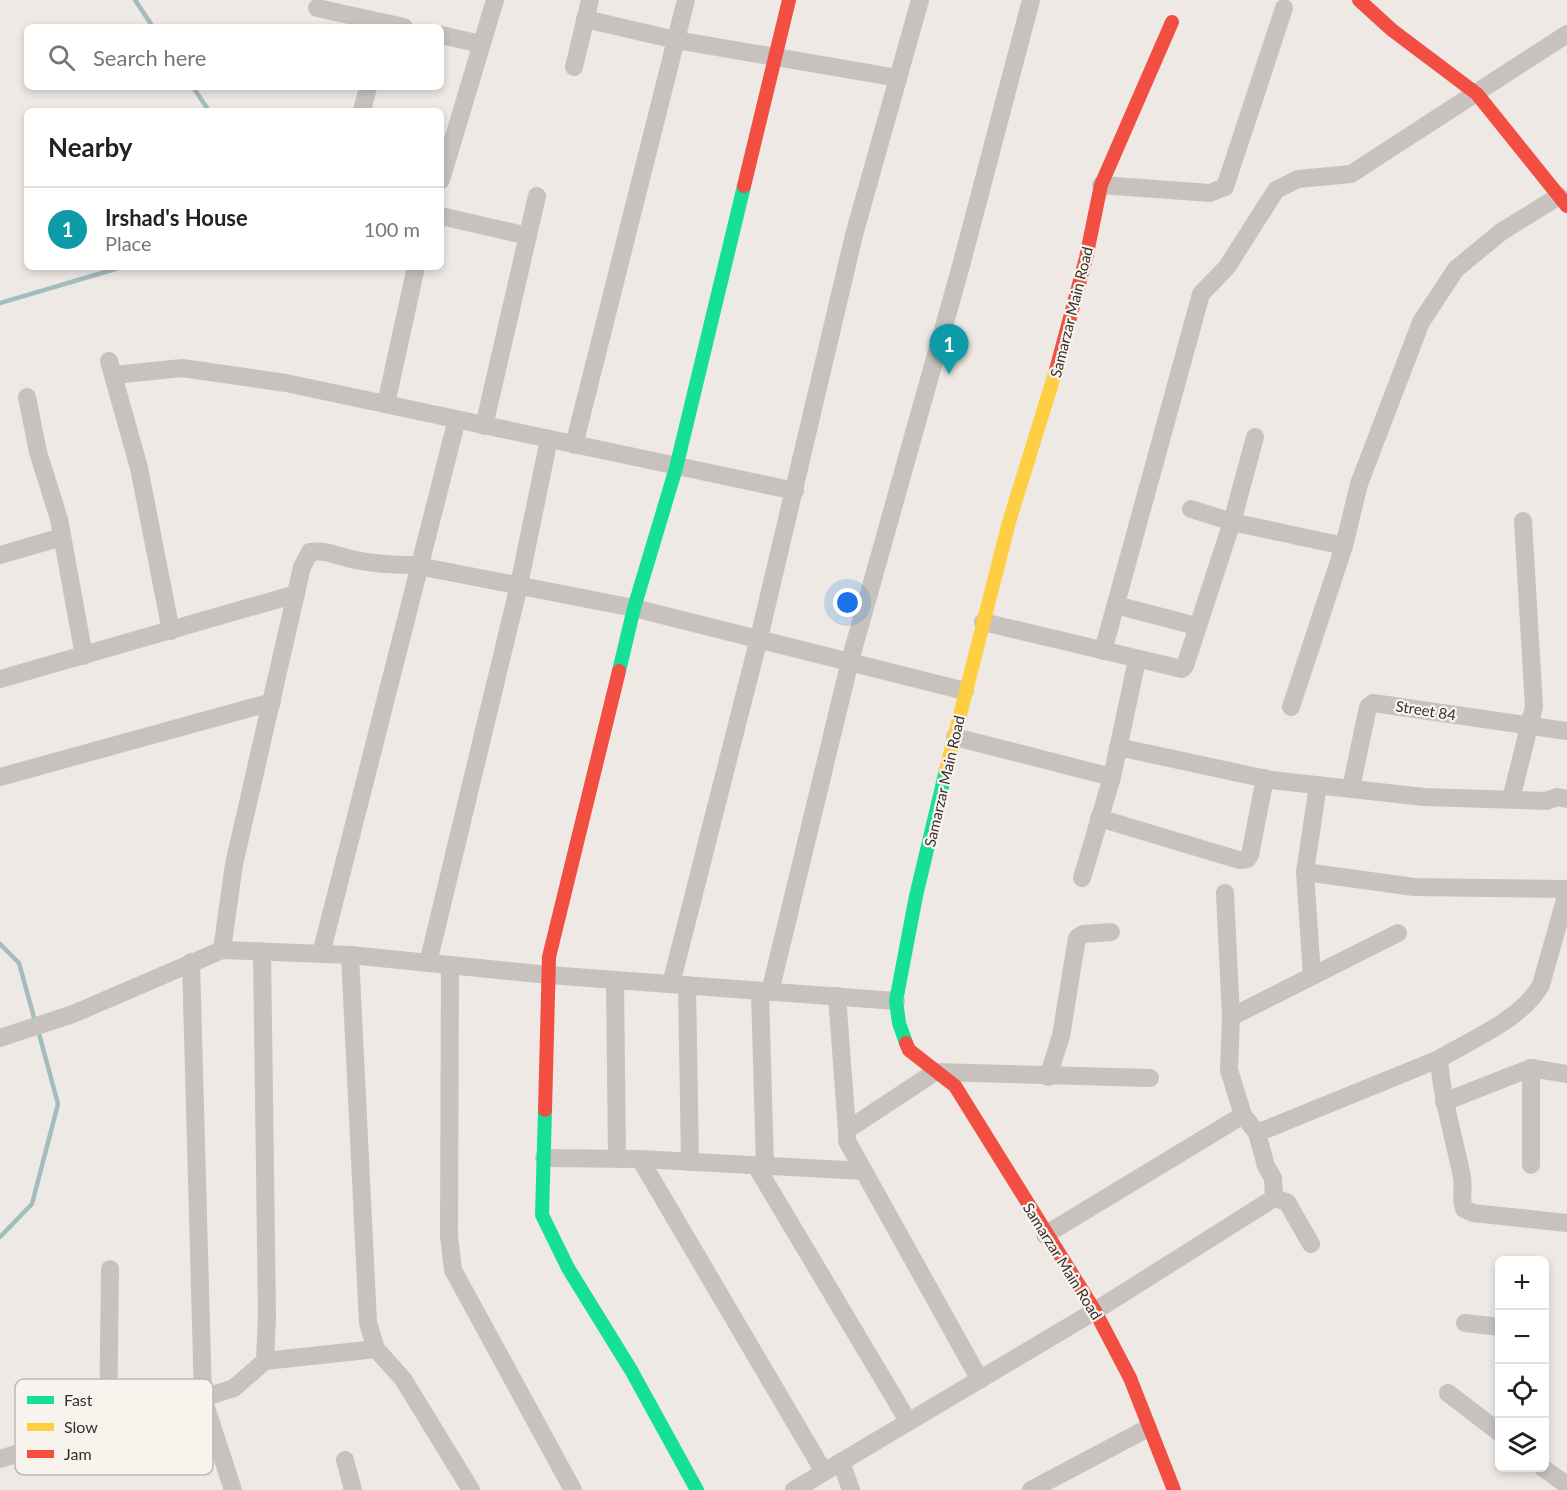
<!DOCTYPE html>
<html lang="en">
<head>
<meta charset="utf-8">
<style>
	body { margin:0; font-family:Lato,sans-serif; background:#f2f2f2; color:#222 }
	.controls { position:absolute; right:18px; bottom:18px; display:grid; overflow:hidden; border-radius:9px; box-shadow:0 3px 9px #0003 }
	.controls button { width:54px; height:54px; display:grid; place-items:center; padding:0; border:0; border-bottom:2px solid #e0e0e0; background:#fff; color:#222; font:30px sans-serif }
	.you { position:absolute; left:848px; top:603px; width:21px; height:21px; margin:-15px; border:4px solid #fff; border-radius:50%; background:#1a73e8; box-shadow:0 0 0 9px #1a73e833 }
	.badge { display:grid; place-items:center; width:39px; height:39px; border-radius:50%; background:#111827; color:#fff; font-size:20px; font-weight:700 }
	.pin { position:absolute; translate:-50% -50px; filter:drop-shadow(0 2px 3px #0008) }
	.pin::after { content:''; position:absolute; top:32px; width:21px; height:18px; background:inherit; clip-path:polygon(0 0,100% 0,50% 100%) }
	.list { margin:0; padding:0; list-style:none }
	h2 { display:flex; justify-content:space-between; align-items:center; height:78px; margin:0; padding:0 24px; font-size:26px }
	h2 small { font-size:20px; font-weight:400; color:#767676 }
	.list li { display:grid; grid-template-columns:39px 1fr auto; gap:18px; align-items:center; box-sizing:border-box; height:84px; padding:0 24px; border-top:2px solid #e0e0e0 }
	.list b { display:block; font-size:22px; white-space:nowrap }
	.list p { margin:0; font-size:20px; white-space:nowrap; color:#767676 }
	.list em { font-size:20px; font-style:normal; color:#767676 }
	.icon { flex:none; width:33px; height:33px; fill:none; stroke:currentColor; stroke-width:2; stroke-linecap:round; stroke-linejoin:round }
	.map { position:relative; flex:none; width:1567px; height:1490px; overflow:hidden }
	.search { position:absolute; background:#fff; box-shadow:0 3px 9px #0003; left:24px; top:24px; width:420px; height:66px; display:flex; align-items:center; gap:15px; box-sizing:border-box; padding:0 21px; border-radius:9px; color:#767676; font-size:22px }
	.panel { position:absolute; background:#fff; box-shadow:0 3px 9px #0003; left:24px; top:108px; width:420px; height:162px; border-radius:9px }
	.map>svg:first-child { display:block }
</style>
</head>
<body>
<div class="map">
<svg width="1567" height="1490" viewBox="0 0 1567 1490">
	<rect width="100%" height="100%" fill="#eee9e4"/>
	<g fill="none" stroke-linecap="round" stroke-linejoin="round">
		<g stroke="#a3bcbc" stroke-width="4.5">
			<path d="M135 0 153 27"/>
			<path d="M193 87 209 111"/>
			<path d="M0 303 122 267"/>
			<path d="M0 944 19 963 35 1021"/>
			<path d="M0 1237 32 1204 58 1104 38 1030"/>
		</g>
		<g stroke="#c7c2bd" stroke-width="18">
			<path d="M317 8 404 27"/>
			<path d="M585 19 676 40 898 78"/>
			<path d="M441 35 481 44"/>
			<path d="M574 67 590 0"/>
			<path d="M362 111 368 87"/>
			<path d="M441 180 495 0"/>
			<path d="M1101 185 1210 193 1225 187 1284 8"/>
			<path d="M441 216 528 236"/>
			<path d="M109 361 139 468 171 631"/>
			<path d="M114 375 182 368 286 383 795 491"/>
			<path d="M27 397 38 452 59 519 84 656"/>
			<path d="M386 404 416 267"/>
			<path d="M484 426 537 196"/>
			<path d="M574 445 686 0"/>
			<path d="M1191 509 1232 522 1344 546"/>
			<path d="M0 555 62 537"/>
			<path d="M1116 605 1196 626"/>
			<path d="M983 622 1182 669 1185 666 1232 522 1255 437"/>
			<path d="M1103 651 1201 294 1227 267 1276 190 1298 179 1351 174 1567 34"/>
			<path d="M0 679 296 594"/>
			<path d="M1291 707 1344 546 1359 484 1421 322 1456 269 1501 232 1559 196"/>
			<path d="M955 737 1112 777"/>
			<path d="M1118 747 1271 780 1424 797 1546 801 1557 797 1567 799"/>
			<path d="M0 777 272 702"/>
			<path d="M1351 788 1368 707 1373 703 1567 731"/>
			<path d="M1511 799 1534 707 1523 521"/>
			<path d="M1099 818 1239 860 1247 859 1250 855 1265 778"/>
			<path d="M1305 872 1414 887 1567 889"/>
			<path d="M1082 878 1112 777 1137 660"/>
			<path d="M1225 893 1231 1017 1229 1070 1243 1115 1257 1133 1266 1166 1273 1178 1274 1198"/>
			<path d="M222 950 234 864 302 567 310 552C329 550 333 555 351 559 372 564 392 565 413 565L634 608 965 691"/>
			<path d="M321 954 457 419"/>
			<path d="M350 955 368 1323 376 1349 403 1379 471 1490"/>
			<path d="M428 963 519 585 549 439"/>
			<path d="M450 965 449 1236 453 1270 573 1490"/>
			<path d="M1312 976 1305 872 1318 785"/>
			<path d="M615 980 617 1159"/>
			<path d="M671 984 759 638 854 235 920 0"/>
			<path d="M687 985 690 1162"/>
			<path d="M760 991 765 1167"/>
			<path d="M770 992 850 661 962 262 1031 0"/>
			<path d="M837 996 847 1130"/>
			<path d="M1231 1017 1398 933"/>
			<path d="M0 1038 73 1014 222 950 350 955 549 975 896 1001"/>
			<path d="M1439 1059C1472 1039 1521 1020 1541 985L1567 893"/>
			<path d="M1531 1068V1165"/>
			<path d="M1048 1077 1061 1036 1077 938 1083 934 1111 932"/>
			<path d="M1444 1102 1531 1068 1567 1074"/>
			<path d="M1257 1133 1439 1059C1442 1100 1454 1137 1462 1177 1464 1189 1460 1198 1464 1209L1473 1213 1567 1223"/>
			<path d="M544 1158 640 1159 864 1171"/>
			<path d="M640 1159 824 1472"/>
			<path d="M756 1166 908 1421"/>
			<path d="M1045 1235 1243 1115"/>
			<path d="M1465 1323 1500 1327"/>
			<path d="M265 1361 376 1349"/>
			<path d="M980 1380 847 1141V1130L935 1072 1150 1078"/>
			<path d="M1448 1393 1500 1433"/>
			<path d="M108 1426 110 1269"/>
			<path d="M0 1459 203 1398 191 962"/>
			<path d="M345 1460 353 1490"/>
			<path d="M841 1462 851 1490"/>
			<path d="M1543 1468 1567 1485"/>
			<path d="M233 1490 203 1398 234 1388 265 1361 267 1316 262 951"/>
			<path d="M794 1490 1095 1311 1274 1198 1287 1202 1311 1244"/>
			<path d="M1031 1490 1148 1428"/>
		</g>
		<g stroke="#16e098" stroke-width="14">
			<path d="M619 671 634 608 676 468 744 186"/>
			<path d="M906 1043 899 1023 896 1001 916 896 946 770"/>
			<path d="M545 1110 542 1215 568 1268 631 1370 697 1490"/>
		</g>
		<path stroke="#ffcf43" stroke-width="14" d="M946 770 1009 522 1056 370"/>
		<g stroke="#f24e42" stroke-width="14">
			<path d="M1359 0 1392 30 1477 94 1567 206"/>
			<path d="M744 186 789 0"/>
			<path d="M1056 370 1086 258 1101 185 1172 22"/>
			<path d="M906 1043 909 1050 955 1086 1095 1311 1130 1378 1174 1490"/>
			<path d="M545 1110 549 957 619 671"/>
		</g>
	</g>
	<g text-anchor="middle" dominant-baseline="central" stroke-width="4.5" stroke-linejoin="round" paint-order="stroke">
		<g font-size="15" fill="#372f2b" stroke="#f9f3ed">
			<text transform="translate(1071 312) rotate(-76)">Samarzar Main Road</text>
			<text transform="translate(1426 710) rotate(9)">Street 84</text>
			<text transform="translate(944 781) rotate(-77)">Samarzar Main Road</text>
			<text transform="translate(1063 1261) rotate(58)">Samarzar Main Road</text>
		</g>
	</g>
	<rect x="15" y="1379" width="198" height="96" rx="9" fill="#f9f3ed" stroke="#bfb8b3" stroke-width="1.5"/>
	<rect x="27" y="1396" width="27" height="8" fill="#16e098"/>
	<rect x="27" y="1423" width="27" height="8" fill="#ffcf43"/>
	<rect x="27" y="1450" width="27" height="8" fill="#f24e42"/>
	<g font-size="16" fill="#372f2b">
		<text x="64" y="1406">Fast</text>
		<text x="64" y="1433">Slow</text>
		<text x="64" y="1460">Jam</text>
	</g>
</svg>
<div class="controls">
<button>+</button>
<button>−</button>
<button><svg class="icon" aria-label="locate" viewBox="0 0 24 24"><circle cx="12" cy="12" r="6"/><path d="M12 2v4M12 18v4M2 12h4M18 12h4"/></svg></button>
<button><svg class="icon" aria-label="layers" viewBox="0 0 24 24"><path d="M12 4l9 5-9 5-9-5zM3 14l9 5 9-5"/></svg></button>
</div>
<div class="you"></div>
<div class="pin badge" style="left:949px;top:374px;background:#0f9aa8">1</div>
<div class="search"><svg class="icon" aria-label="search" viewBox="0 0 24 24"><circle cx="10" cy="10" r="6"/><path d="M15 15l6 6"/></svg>Search here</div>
<section class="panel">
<h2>Nearby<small></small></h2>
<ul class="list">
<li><span class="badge" style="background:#0f9aa8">1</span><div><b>Irshad's House</b><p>Place</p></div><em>100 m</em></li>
</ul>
</section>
</div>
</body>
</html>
